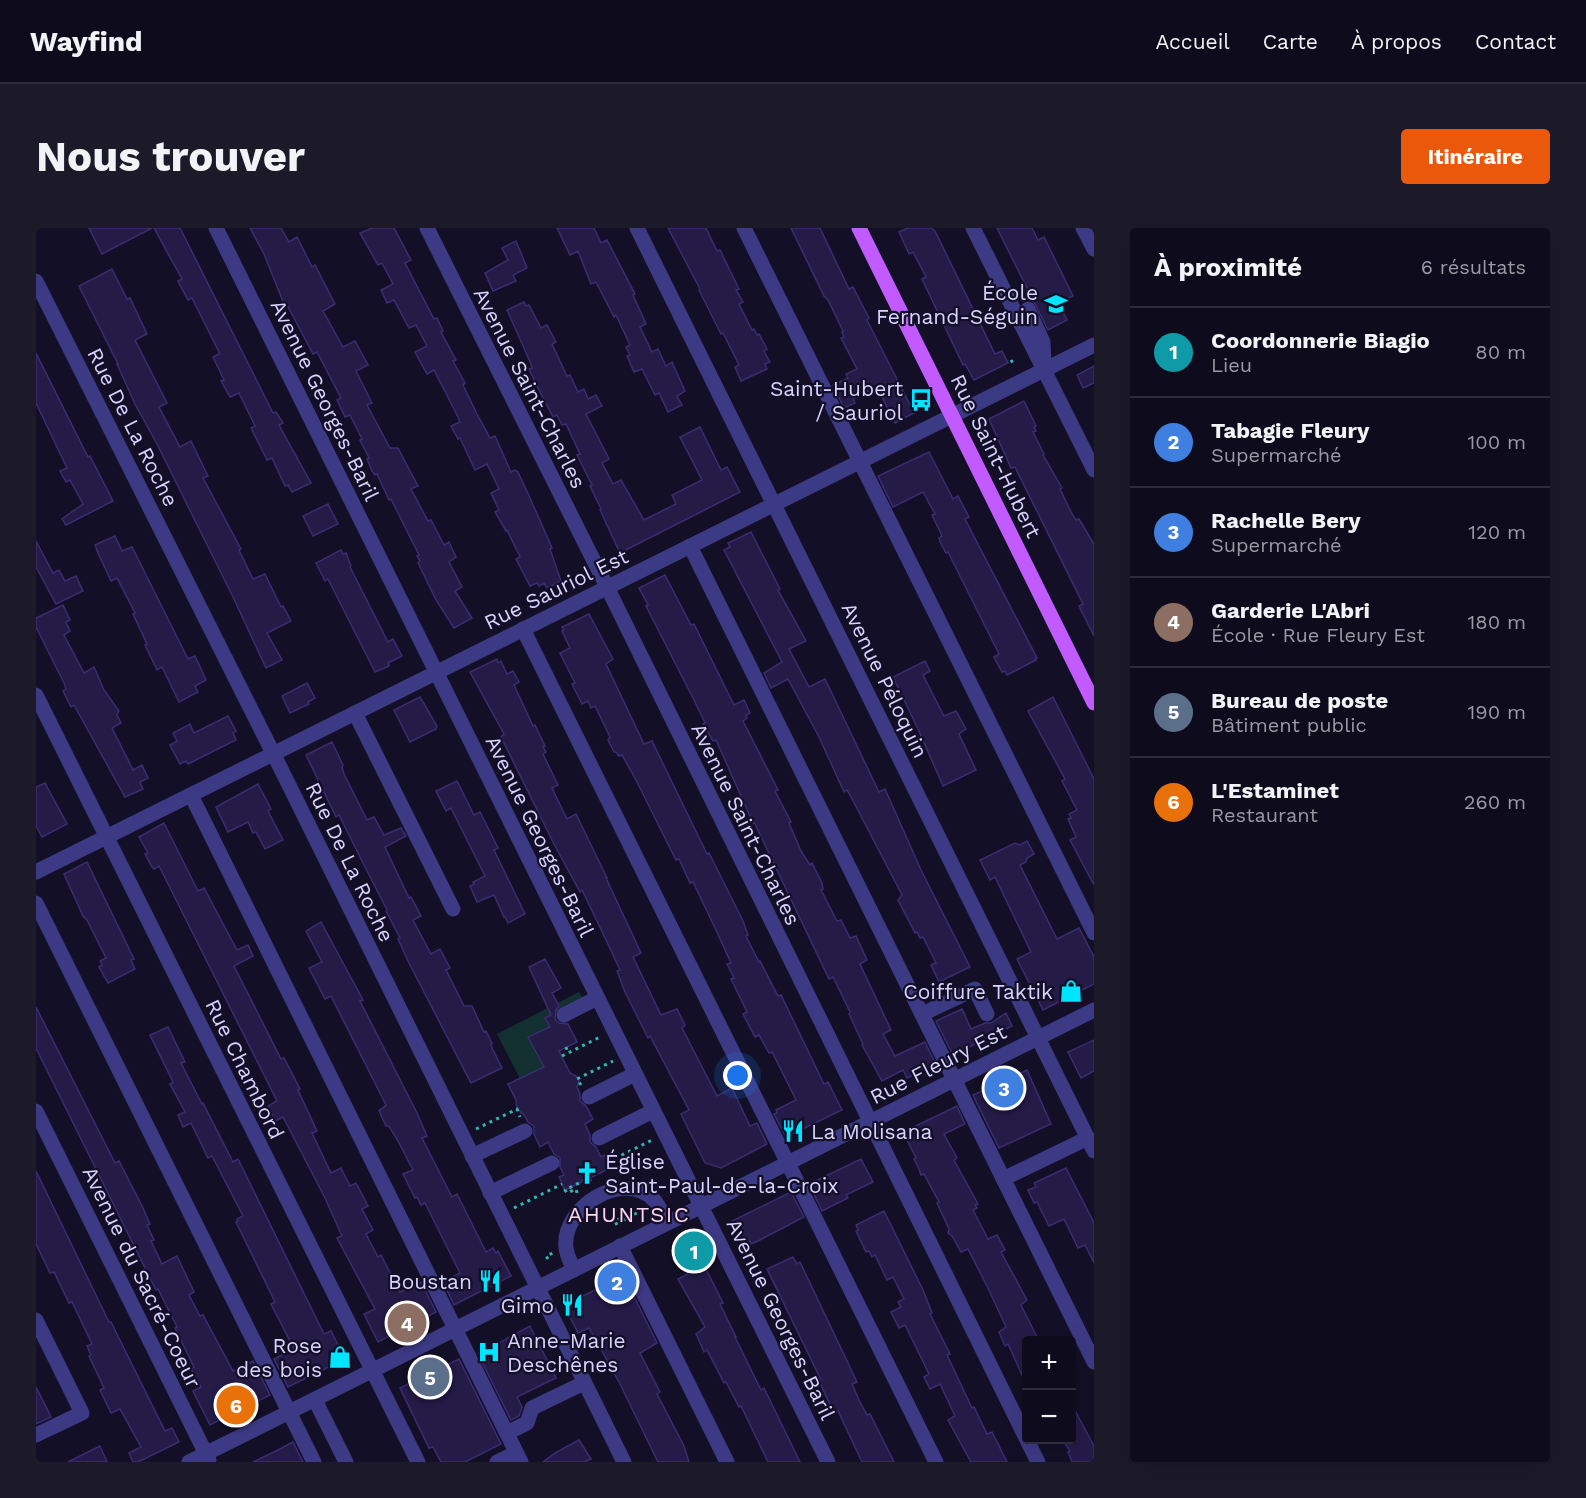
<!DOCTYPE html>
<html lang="fr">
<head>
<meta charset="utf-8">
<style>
	body { margin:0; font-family:"Work Sans",sans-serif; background:#1c1929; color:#f1f3f6 }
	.controls { position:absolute; right:18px; bottom:18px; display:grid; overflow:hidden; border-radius:6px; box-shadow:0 6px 24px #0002 }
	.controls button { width:54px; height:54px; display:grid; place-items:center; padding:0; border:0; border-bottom:2px solid #2e2b3b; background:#0e0b1c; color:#f1f3f6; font:30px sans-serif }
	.you { position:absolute; left:702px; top:848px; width:21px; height:21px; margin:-15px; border:4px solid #fff; border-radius:50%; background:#1a73e8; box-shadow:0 0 0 9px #1a73e833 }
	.badge { display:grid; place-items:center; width:39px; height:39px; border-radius:50%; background:#ea580c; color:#fff; font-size:20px; font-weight:700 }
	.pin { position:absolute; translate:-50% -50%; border:3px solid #fff; box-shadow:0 2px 6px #0006 }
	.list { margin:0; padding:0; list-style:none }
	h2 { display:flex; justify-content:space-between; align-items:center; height:78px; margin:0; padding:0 24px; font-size:26px }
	h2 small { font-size:20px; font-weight:400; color:#9b9ba3 }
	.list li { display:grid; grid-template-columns:39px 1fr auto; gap:18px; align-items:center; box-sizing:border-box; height:90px; padding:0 24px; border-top:2px solid #2e2b3b }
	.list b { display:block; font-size:22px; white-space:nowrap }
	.list p { margin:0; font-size:20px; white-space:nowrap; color:#9b9ba3 }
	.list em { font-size:20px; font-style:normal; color:#9b9ba3 }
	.map { position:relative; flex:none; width:1058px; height:1234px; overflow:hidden; border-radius:6px }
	header { display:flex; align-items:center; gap:36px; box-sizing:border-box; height:84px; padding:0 30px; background:#0e0b1c; border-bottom:2px solid #2e2b3b }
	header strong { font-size:28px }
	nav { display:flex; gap:33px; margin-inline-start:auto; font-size:21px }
	.intro { display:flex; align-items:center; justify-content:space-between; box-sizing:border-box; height:144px; padding:0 36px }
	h1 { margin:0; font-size:42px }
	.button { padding:15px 27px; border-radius:6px; background:#ea580c; color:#fff; font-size:21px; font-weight:700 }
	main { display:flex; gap:36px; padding:0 36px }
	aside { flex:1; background:#0e0b1c; border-radius:6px; box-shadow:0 6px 24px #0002 }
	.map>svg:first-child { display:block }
</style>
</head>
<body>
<header>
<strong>Wayfind</strong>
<nav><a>Accueil</a><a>Carte</a><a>À propos</a><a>Contact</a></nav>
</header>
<div class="intro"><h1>Nous trouver</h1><a class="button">Itinéraire</a></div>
<main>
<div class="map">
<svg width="1058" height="1234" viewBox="0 0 1058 1234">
	<rect width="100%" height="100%" fill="#130f26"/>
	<path fill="#12302f" d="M543 764 547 770 509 790 514 799 493 809 508 839 484 851 461 806Z"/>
	<g fill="#241b47" stroke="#3b2d73" stroke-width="1.5">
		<path d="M53 0H116L66 26Z"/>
		<path d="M118 0H144L237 185 240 184 247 195 243 197 275 255 256 264 252 257 249 258 236 230 231 232 215 200 219 198 203 165 194 169 185 153 188 152 177 129 183 126V124L156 70 152 72 142 53 146 51Z"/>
		<path d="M214 0H245L253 14 261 9 276 39 279 37 299 76 287 83 307 119 319 113 332 137 320 143 336 175 331 177 354 220H362L374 243 382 258 375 261 392 293 395 292 408 317 413 314 420 329 413 334 426 359 419 363 436 390 418 400 400 372 386 343 382 335 384 333 381 328 383 327 355 271 353 272 341 246 339 247 336 243 331 231 333 230 324 212 326 211 314 187 309 189 301 172 305 170 281 124 277 126 250 75 248 76 228 26Z"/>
		<path d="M336 0H358L375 32 369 35 398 91 401 90 407 103 405 104 420 132 417 133 429 155 427 157 441 186 454 210 459 208 475 244 479 242 482 244 494 270 516 320 514 321 525 353 511 360 508 355 503 358 501 355 494 358 480 331 484 329 471 302 470 303 459 284 463 282 455 265 463 261 451 236 439 242 424 210 422 211 415 198 424 194 421 187 398 142 391 146 379 124 391 118 380 97 373 100 358 72 351 75 345 62 357 56 346 35 342 37 324 5Z"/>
		<path d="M521 0H558L565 15 571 12 599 66 597 67 610 96 604 99 616 124 622 121 630 138 636 134 649 163 641 168 646 177 632 184 623 165 619 167 606 141 598 144 591 128 594 127 590 119 594 117 580 87 578 89 560 54 555 56 542 23 534 27Z"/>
		<path d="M632 0H670L681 23 684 22 703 61 700 62 707 74 703 76 716 102 718 101 721 107 723 106 731 121 728 123 734 134 729 136 731 141 705 153 699 139 703 137 687 105 685 106 663 62 664 61Z"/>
		<path d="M755 0H784L813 61 817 59 833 90 831 92 878 185 859 195 841 159 817 171 819 175 808 180 797 157 812 150 810 146 821 141 805 110 808 109 806 104 807 103 792 72 788 68Z"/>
		<path d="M872 0H895L899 3 959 126 966 123 972 135 938 152 929 136 927 137 886 51 890 49 877 24 873 26 863 4Z"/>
		<path d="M961 0H996L1002 12 1008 9 1037 68 1022 75 1031 92 1012 102Z"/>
		<path d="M480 13 491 40 477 47 480 53 457 63 449 45 472 32 466 20Z"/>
		<path d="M76 41 91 71 94 70 111 106 99 112 131 175 123 179 144 219 155 213 172 248 167 250 205 321 203 322 217 351 229 346 245 379 247 378 255 393 231 405 246 432 230 440 197 369 121 216 99 176 81 136H82L43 58Z"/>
		<path d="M488 74 490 78 493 77 505 100 511 97 520 114 516 116 531 148 534 147 542 164 548 161 552 171 560 167 566 178 550 186 573 231 566 235 577 256 585 252 608 292 640 276 636 267 666 252 644 209 664 199 685 242 691 239 704 264 584 325 564 282 565 281 554 258 556 257 541 227 544 226 530 196 526 197 521 187 517 189 500 156 493 141 496 140 495 136 471 82Z"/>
		<path d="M0 125 52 229 54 228 77 273 30 297 26 291 47 276 34 252 30 254 24 243 31 240 0 175Z"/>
		<path d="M1058 138V155L1047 160 1041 147Z"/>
		<path d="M988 173 1000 198 998 199 1000 203 997 204 1008 226 1007 227 1026 260 1024 261 1036 286 1040 292 1043 291 1058 316V408L1043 378 1047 376 979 239 975 240 953 191Z"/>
		<path d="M893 224 917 271 922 268 933 289 929 291 1001 430 999 431 1000 432 971 447 969 443 966 444 958 429 963 426 912 324 910 325 904 314 903 310 906 308 896 287 899 286 887 264 857 279 842 248Z"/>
		<path d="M292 276 302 296 277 308 267 288Z"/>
		<path d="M715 304 744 361 742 362 770 413 753 421 773 459 789 451 843 564 849 561 885 642 934 739 903 754 895 737 900 735 887 709 884 710 881 704 879 705 862 672 866 667 814 567 811 562 808 564 783 509 752 451 735 460 728 445 746 434 688 322 694 319 692 315Z"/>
		<path d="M79 308 86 323 96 319 152 431 159 428 170 452 159 458 162 464 143 474 126 439 121 442 109 417 111 416 97 386 99 385 81 350 75 353 62 325 59 317Z"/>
		<path d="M0 313 17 345 23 342 29 353 40 348 47 363 20 376 0 339Z"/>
		<path d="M305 322 307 326 310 325 315 338 314 339 352 414 357 411 366 428 352 435 353 438 339 444 292 351 289 353 280 335Z"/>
		<path d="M629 347 655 397 658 396 698 477 708 472 714 485 710 487 711 490 707 493 742 562 739 563 755 594 753 595 765 623 774 637 776 635 786 655 787 661 785 662 801 693 805 692 814 710 820 708 831 732 824 736 855 802 847 806 859 828 889 814 899 835 885 843 871 850 867 842 846 853 826 817 827 816 813 786 814 784 797 749 793 751 718 594 717 595 680 512 677 513 667 496 669 495 657 470 610 378 612 377 603 360Z"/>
		<path d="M27 377 34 392 30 394 34 403 28 407 48 445 58 439 68 462 83 483 81 487 85 495 76 500 97 542 106 537 112 550 104 554 107 561 89 569 38 477 35 479 27 463 30 461 28 455 0 399V390Z"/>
		<path d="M553 386 577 431 570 436 608 516 616 513 671 626 673 625 707 693 712 707 710 708 723 734 724 733 742 768 745 767 788 856 792 854 806 882 750 909 738 886 741 885 740 882 760 872 736 824 733 825 723 807 719 809 707 786 711 784 695 751 698 750 691 736 695 735 679 700 657 654 654 655 643 631 640 632 601 554 586 527 583 528 580 524H578L572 512 574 509 559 478 555 480 552 473 546 476 536 456 539 455 524 425 534 420 526 403 528 402 526 399Z"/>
		<path d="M461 431 462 435 465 433 471 446 477 443 483 454 478 457 497 498 499 497 509 518 507 519 510 524 507 526 522 557 516 560 531 591 540 586 571 650H570L605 725 597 729 625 787 641 781 649 797 646 800 681 868 696 860 714 898 721 895 731 916 685 940 669 935 645 886 653 882 614 808 612 810 589 764 581 743 584 742 571 714 546 662 544 664 518 616 465 509 468 506 434 444Z"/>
		<path d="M889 433 894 443 887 447 908 488 920 483 930 501 923 506 940 542 907 558 882 501 857 449Z"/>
		<path d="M271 455 279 470 272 474 273 476 254 485 246 468Z"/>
		<path d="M384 469 401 498 400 501 374 514 358 482Z"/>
		<path d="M1017 469 1058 551V657L1034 612 1040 609 1032 591 1035 590 1033 586 1041 582 1026 553 1029 551 992 483Z"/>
		<path d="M192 488 200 503 197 505 200 512 152 536 150 533 144 536 134 517 141 513 137 505 154 496 158 505Z"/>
		<path d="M296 514 307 537 306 539 308 546 331 592 338 589 348 607 365 600 370 608 349 619 373 670 375 669 385 688 377 692 395 726 404 721 414 740 410 742 428 778H436L448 804 450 803 456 815 455 816 456 820 466 840 435 855 373 735 362 711 364 710 350 683 351 682 327 635 303 587 300 589 270 527Z"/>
		<path d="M421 553 438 587 444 584 462 620 458 622 489 686 472 695 469 689H468L458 667 441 674 434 658 438 656 437 654 449 648 415 580 410 583 400 563Z"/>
		<path d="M9 555 31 596 6 609 0 598V559Z"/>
		<path d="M222 556 235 581 232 583 247 612 229 621 220 604 217 605 212 594 192 604 180 579Z"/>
		<path d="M128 595 162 663 168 660 201 722 212 717 217 728 198 738 245 831 248 830 264 861 262 862 281 903 276 905 295 945 305 940 314 958 320 955 332 978 326 981 337 1002 330 1006 342 1029 345 1027 364 1064 385 1054 400 1084 342 1114 328 1086 339 1081 301 1010 306 1008 289 970 247 889 239 893 232 878 241 873 123 638 118 641 116 639 109 626 112 625 103 609Z"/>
		<path d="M991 613 998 626 991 630 990 634 984 637 1021 711 1043 700 1058 729V756L1007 782 981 731 995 724 959 649 954 652 944 632 979 615 984 617Z"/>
		<path d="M51 634 98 731 95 732 99 741 72 755 63 739 66 737 64 733 70 730 51 692 47 688 28 646Z"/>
		<path d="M285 694 327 772 324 773 381 885 391 908 386 910 416 969 421 966 450 1024 457 1020 460 1025 462 1023 475 1048 418 1077 407 1054 424 1045 389 975 385 977 381 969 379 970 367 946 377 942 362 913 353 898H350L343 883 350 877 295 768 289 771 273 740 286 734 270 703Z"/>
		<path d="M509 731 525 760 516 765 523 778 520 782 519 791 523 795 532 796 541 814 523 823 534 845 540 848 543 853 541 859 544 866V873L550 878 557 891 549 896 554 907V914L560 919 565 929 568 927 575 940 529 962 523 949 528 947 524 939V930L518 926 512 914 504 919 498 906V898L492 894 488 887 481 881 480 872 472 856 508 839 492 809 514 799 509 790 515 787 493 739Z"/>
		<path d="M0 779 79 935 83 933 107 980 114 996 111 997 118 1012 115 1013 126 1036 141 1028 158 1064 153 1067 164 1088 167 1087 197 1143 217 1133 234 1167 174 1197 157 1163 165 1159 155 1141 158 1139 139 1100 141 1099 122 1061 120 1062 105 1032 0 820Z"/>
		<path d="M926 781 935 801 949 795H955L970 785 976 798 917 827 900 793Z"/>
		<path d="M132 799 149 834 145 835 166 876 167 875 197 934 202 931 288 1106 295 1103 309 1131 252 1159 238 1131 258 1121 235 1076 239 1074 200 994 202 993 201 991 207 988 176 928 172 930 155 895 147 899 142 887 149 884 134 856 137 854 114 807Z"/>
		<path d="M1058 812V843L1045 850 1032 824Z"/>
		<path d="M991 842 1015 896 963 920 937 867Z"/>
		<path d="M921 878 929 896 908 906 921 930 918 932 942 976 939 977 941 980 937 982 952 1011 961 1007 969 1022 965 1024 991 1072 985 1077 1003 1113H990V1156L972 1116 969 1118 963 1104 970 1099 952 1060 932 1021 925 1024 916 1008 912 1005 913 1001 901 975 903 974 888 946 885 947 883 941 878 931 880 930 867 904Z"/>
		<path d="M825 931 837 954 810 967 812 970 786 983 773 956Z"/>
		<path d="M1030 940 1058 995V1035L1049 1017 1042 1020 1028 991 1013 998 1001 974 998 975 992 962 1000 959 998 955Z"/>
		<path d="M0 943 58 1063 73 1094H75L129 1203 136 1200 143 1214 102 1234H97L93 1225 105 1219 84 1181 75 1185 64 1162 68 1160 53 1128 55 1127 51 1118 56 1116 36 1074 33 1075 18 1044 14 1045 0 1016Z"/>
		<path d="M755 964 768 989 724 1012 715 1016 714 1013 705 1017 694 994Z"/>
		<path d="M848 983 887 1062 896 1085 894 1086 914 1126 911 1127 936 1180 938 1179 951 1206 956 1204 971 1234H935L912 1192 919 1188 904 1156 894 1161 888 1149 893 1146 869 1097 863 1100 855 1084 865 1079 862 1074 868 1071 857 1049 851 1052 839 1027 836 1029 833 1023 830 1024 820 1003 822 1002 820 997Z"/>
		<path d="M663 1009 672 1027 665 1031 687 1075 684 1076 700 1109H699L725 1162 728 1160 764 1234H732L705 1178 703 1179 690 1154 688 1155 671 1122 668 1124 660 1106 669 1099 642 1051 652 1046 650 1043 654 1041 644 1018Z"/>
		<path d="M757 1029 761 1036 764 1034 821 1154 816 1156 823 1172 831 1187 834 1186 858 1234H826L802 1183 798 1185 783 1153 785 1152 731 1041Z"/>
		<path d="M588 1048 621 1115 604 1125 624 1164 621 1166 648 1218 653 1234H622L583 1154 553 1100 542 1105 528 1077Z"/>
		<path d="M494 1098 520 1150 481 1169 486 1179 483 1188 475 1192 442 1126Z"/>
		<path d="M423 1131 465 1216 429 1234H405L397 1219 393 1220 364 1160Z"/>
		<path d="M0 1159 15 1189 0 1196Z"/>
		<path d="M1035 1175 1058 1218V1234H1036L1032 1224 1034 1223 1027 1212H1035Z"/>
		<path d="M543 1212 555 1231 548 1234H507L519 1225Z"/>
		<path d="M257 1214 267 1234H217L242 1222Z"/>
		<path d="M64 1218 71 1234H32Z"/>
	</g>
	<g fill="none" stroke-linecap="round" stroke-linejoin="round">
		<g stroke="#2fb8b0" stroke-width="3" stroke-dasharray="3 4.5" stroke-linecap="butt">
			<path d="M975 132 978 137"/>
			<path d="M530 819 532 825"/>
			<path d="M526 828 564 809"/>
			<path d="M545 857 541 851 577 833"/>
			<path d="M440 901 481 881 484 889"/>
			<path d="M572 934 616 912"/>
			<path d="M541 965 540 961 531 965 529 962 553 950 556 956"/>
			<path d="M478 980 526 956"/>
			<path d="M600 987 598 983 605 980"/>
			<path d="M581 997 579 993 587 989 589 993"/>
			<path d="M512 1031 510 1028 517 1025"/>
		</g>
		<g stroke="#3d3a85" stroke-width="15">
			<path d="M180 0 792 1234"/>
			<path d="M391 0 577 371 990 1210"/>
			<path d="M601 0 1058 923"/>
			<path d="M708 0 1058 705"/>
			<path d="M937 0 1058 242"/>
			<path d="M1047 0 1058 21"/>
			<path d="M0 53 246 543 588 1234"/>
			<path d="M992 81 1007 114 1008 136"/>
			<path d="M654 318 1058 1134"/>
			<path d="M487 401 900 1234"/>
			<path d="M0 467 382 1234"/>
			<path d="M319 485 417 681"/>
			<path d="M155 567 485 1234"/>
			<path d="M0 644 1058 117"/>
			<path d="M0 675 278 1234"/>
			<path d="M886 786 939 761 951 786"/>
			<path d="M528 787 561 770"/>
			<path d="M553 869 599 846"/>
			<path d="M0 883 173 1232"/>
			<path d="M563 910 617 883"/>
			<path d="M436 928 489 903"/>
			<path d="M967 951 1052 910"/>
			<path d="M454 965 516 935"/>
			<path d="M584 1018 691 1234"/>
			<path d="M538 1042C535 1035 531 1028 530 1020 525 980 586 941 617 971 623 977 627 987 631 995"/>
			<path d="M0 1092 46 1185 0 1207"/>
			<path d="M279 1172 310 1234"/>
			<path d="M471 1205 491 1195 496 1180 548 1155"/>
			<path d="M991 1212 1002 1234"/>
			<path d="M153 1234 1058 782"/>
			<path d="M461 1234 480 1225"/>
		</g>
		<path stroke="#c25bff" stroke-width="15" d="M823 0 1058 475"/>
	</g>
	<defs>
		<g id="school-bare" transform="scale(1.8)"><path d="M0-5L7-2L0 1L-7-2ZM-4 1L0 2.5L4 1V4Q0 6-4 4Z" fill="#00e5ff" stroke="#130f26" stroke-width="2.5" paint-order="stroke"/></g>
		<g id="bus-bare" transform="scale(1.8)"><path d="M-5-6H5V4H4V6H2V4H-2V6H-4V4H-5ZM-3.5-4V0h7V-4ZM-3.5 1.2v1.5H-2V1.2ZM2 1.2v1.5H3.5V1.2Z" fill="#00e5ff" stroke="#130f26" stroke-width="2.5" paint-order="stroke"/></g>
		<g id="shop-bare" transform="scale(1.8)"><path d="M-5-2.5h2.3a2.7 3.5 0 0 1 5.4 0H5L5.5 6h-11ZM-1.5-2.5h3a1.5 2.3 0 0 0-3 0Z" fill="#00e5ff" stroke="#130f26" stroke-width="2.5" paint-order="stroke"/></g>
		<g id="restaurant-bare" transform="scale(1.8)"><path d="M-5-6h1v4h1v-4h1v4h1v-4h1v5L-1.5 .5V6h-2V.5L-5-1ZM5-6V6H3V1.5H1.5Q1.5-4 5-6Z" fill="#00e5ff" stroke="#130f26" stroke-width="2.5" paint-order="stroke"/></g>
		<g id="church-bare" transform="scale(1.8)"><path d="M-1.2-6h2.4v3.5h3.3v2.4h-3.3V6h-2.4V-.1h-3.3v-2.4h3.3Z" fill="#00e5ff" stroke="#130f26" stroke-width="2.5" paint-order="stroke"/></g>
		<g id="hospital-bare" transform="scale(1.8)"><path d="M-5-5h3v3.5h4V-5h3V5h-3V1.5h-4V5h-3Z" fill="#00e5ff" stroke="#130f26" stroke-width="2.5" paint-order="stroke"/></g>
	</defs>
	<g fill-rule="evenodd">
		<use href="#school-bare" x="1020" y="76"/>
		<use href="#bus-bare" x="885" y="172"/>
		<use href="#shop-bare" x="1035" y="763"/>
		<use href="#restaurant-bare" x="757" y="903"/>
		<use href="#church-bare" x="551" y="945"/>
		<use href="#restaurant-bare" x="454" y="1053"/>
		<use href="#restaurant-bare" x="536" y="1077"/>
		<use href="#hospital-bare" x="453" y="1124"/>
		<use href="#shop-bare" x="304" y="1129"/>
	</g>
	<g text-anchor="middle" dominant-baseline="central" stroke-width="4.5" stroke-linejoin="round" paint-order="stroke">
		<g font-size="21" fill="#d9d4ff" stroke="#130f26" text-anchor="end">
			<text x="1002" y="64">École<tspan x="1002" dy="24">Fernand-Séguin</tspan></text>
			<text x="867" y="160">Saint-Hubert<tspan x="867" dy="24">/ Sauriol</tspan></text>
			<text x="1017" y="763">Coiffure Taktik</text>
			<text x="775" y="903" text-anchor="start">La Molisana</text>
			<text x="569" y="933" text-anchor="start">Église<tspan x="569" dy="24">Saint-Paul-de-la-Croix</tspan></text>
			<text x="436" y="1053">Boustan</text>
			<text x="518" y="1077">Gimo</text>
			<text x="471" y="1112" text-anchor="start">Anne-Marie<tspan x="471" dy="24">Deschênes</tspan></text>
			<text x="286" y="1117">Rose<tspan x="286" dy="24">des bois</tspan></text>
		</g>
		<g font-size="21" fill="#d9d4ff" stroke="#130f26">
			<text transform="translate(494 160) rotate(63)">Avenue Saint-Charles</text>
			<text transform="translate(289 172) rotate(64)">Avenue Georges-Baril</text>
			<text transform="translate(97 199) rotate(63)">Rue De La Roche</text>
			<text transform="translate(960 228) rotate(64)">Rue Saint-Hubert</text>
			<text transform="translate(520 361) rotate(-26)">Rue Sauriol Est</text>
			<text transform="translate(849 452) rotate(64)">Avenue Péloquin</text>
			<text transform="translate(710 596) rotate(64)">Avenue Saint-Charles</text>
			<text transform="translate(504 608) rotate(64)">Avenue Georges-Baril</text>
			<text transform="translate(314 634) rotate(64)">Rue De La Roche</text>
			<text transform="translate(902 836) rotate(-27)">Rue Fleury Est</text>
			<text transform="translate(209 841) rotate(64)">Rue Chambord</text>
			<text transform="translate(106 1049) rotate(64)">Avenue du Sacré-Coeur</text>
			<text transform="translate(745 1091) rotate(64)">Avenue Georges-Baril</text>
		</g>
		<g font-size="22" letter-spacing="1.5" fill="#ffd6f0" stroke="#130f26">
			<text x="593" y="986">AHUNTSIC</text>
		</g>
	</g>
</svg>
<div class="controls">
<button>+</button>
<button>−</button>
</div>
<div class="you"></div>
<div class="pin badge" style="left:658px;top:1023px;background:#0f9aa8">1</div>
<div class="pin badge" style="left:581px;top:1054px;background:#3f7fe0">2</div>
<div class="pin badge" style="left:968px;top:860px;background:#3f7fe0">3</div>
<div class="pin badge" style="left:371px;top:1095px;background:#8d6e63">4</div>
<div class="pin badge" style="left:394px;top:1149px;background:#5c6f8a">5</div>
<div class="pin badge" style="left:200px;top:1177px;background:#e8710a">6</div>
</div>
<aside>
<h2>À proximité<small>6 résultats</small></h2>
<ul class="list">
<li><span class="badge" style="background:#0f9aa8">1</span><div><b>Coordonnerie Biagio</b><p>Lieu</p></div><em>80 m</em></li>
<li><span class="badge" style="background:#3f7fe0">2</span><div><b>Tabagie Fleury</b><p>Supermarché</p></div><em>100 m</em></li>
<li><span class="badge" style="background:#3f7fe0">3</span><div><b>Rachelle Bery</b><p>Supermarché</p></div><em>120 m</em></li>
<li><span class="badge" style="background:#8d6e63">4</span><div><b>Garderie L'Abri</b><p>École · Rue Fleury Est</p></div><em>180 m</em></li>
<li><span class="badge" style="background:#5c6f8a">5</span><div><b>Bureau de poste</b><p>Bâtiment public</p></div><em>190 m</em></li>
<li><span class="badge" style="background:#e8710a">6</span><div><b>L'Estaminet</b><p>Restaurant</p></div><em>260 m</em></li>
</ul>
</aside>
</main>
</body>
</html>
